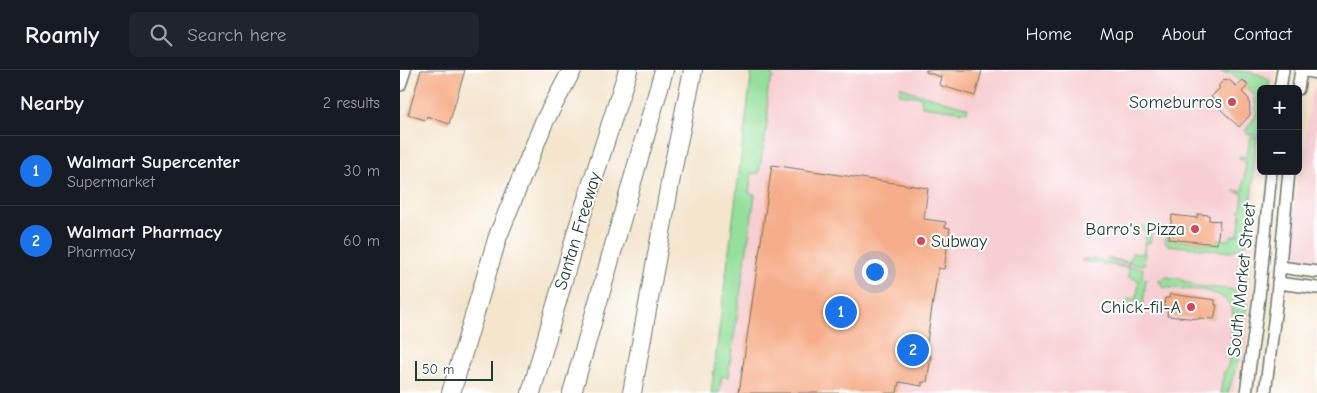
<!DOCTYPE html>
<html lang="en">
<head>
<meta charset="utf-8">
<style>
	body { margin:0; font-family:"Comic Neue",sans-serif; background:#20242c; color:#f1f3f6 }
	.controls { position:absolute; right:15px; top:15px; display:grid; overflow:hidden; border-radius:8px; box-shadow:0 2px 12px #0003 }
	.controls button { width:45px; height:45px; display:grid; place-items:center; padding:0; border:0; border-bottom:1px solid #363941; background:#171b24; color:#f1f3f6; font:25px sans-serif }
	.scale { position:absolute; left:15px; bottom:12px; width:78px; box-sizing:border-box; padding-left:5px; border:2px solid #1f3d34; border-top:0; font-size:14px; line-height:18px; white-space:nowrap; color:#1f3d34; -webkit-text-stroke:4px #fff; paint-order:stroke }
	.you { position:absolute; left:474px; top:201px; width:18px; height:18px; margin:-12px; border:4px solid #fff; border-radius:50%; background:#1a73e8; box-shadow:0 0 0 8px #1a73e833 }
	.badge { display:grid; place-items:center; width:32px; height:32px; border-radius:50%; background:#1a73e8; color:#fff; font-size:16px; font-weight:700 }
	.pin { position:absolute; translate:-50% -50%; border:2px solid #fff; box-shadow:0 1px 5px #0006 }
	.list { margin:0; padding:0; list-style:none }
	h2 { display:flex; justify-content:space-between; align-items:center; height:65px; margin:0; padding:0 20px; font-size:21px }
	h2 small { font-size:16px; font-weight:400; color:#9ea1a6 }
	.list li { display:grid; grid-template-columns:32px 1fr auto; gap:15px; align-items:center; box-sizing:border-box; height:70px; padding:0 20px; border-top:1px solid #363941 }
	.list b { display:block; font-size:19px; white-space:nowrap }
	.list p { margin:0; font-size:16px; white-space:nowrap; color:#9ea1a6 }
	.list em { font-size:16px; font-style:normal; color:#9ea1a6 }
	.icon { flex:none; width:28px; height:28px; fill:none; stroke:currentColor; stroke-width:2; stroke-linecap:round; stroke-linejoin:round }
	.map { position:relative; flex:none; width:917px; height:323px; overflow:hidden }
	header { display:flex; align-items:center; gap:30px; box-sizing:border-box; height:70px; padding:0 25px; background:#171b24; border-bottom:1px solid #363941 }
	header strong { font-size:24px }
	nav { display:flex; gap:28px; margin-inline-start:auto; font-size:18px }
	.search { width:350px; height:45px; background:#20242c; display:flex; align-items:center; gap:12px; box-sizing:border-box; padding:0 18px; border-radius:8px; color:#9ea1a6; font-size:19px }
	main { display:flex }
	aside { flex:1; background:#171b24 }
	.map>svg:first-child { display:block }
</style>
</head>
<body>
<header>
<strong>Roamly</strong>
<div class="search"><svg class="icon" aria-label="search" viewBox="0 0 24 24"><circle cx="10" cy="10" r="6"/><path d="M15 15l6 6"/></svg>Search here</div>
<nav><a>Home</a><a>Map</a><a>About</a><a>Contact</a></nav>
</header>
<main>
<aside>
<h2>Nearby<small>2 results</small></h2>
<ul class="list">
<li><span class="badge">1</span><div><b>Walmart Supercenter</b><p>Supermarket</p></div><em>30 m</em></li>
<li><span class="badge">2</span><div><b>Walmart Pharmacy</b><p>Pharmacy</p></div><em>60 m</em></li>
</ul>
</aside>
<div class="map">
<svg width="917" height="323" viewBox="0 0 917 323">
	<rect width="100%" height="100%" fill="#fff"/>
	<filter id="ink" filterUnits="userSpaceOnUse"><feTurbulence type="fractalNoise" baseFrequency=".02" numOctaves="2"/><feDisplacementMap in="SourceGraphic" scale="10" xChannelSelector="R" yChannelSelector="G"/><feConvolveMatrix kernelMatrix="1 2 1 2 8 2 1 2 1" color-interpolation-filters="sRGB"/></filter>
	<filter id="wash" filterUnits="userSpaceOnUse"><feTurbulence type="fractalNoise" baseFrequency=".0096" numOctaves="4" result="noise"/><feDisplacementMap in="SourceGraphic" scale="20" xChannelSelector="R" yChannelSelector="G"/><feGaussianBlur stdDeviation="1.12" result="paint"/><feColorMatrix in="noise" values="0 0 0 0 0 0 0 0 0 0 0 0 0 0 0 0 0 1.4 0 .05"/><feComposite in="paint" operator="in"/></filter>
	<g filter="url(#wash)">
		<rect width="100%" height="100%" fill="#f4e5cd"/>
		<g fill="#f7cfd2">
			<path d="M352 0H873L872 19H861V85L852 174 851 233 843 295 834 323H311Z"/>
			<path d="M917 15V193L898 190 891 183 890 175 897 111 906 72 910 26 913 19Z"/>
		</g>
		<g fill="#95df9b" stroke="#5a8e68">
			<path d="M352 0H370L373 8C365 20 368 29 368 42 367 62 362 83 359 103H352L349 123 355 125 328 307 322 306 319 323H311Z"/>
			<path d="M812 0C826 0 861 0 870 11L868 19H861V55L859 66 848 64 845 61 856 46 855 26 832 4Z"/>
			<path d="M501 16 510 21 568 38 567 42 522 36 521 27 499 24Z"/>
			<path d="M851 67 858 68 855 82 848 172 831 182 768 175 765 171 766 166 769 167V169L817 174 818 169 829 170 832 165H838L841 143 839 140 841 139 843 124 834 121H843L846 92 839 88 840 86 846 87Z"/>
			<path d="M741 156 747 157 751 160 750 173H746L744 195 711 191 705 188 730 192 732 183 743 184 746 161 739 159Z"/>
			<path d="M684 189H695L714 194 743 198 742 208 746 209 743 235 739 237 728 234V228L736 230 739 210 728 207 729 198 681 191Z"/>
			<path d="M766 207 777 208 797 216 838 220 839 223 847 232 844 254 833 253C837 214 789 221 763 217L758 210 761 211Z"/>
			<path d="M832 259 843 261 838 291 828 323H820L824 302 828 296Z"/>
		</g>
		<g id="blocks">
			<g fill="#f6ae8a">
				<path d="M21 0H65L49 54 27 46 26 50 8 45Z"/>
				<path d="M526 0H582L575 26 539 15 541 7 526 2Z"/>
				<path d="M828 9 836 16 843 10 848 15 842 22 849 29 850 45 839 57 816 35 818 33 811 27 820 18 818 16 824 10 826 11Z"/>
				<path d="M372 95 528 118 524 149 546 152 545 157 550 158 544 199 538 198 525 285 531 286 527 312H522V316L499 312 497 323H339Z"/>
				<path d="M798 144 809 145V150L820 151 817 174 769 169 772 145 797 148Z"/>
				<path d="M770 224 815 230V235H817L814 249 799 248V249L767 246 768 238H764L765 228H769Z"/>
			</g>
		</g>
	</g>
	<g filter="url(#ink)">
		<use href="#blocks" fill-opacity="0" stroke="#6a786a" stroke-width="1"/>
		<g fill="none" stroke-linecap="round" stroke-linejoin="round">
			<g stroke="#6a786a" stroke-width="14">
				<g id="minor">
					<path d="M901 0 917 3"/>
					<path d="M0 15 5 0"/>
					<path d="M880 19 883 0"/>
					<path d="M898 19 901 0"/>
					<path d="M880 197 917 202"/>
					<path d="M878 213 917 218"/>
					<path d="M846 323 859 228 871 101"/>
					<path d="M865 323 876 236 889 101"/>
				</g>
			</g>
			<g stroke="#6a786a" stroke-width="20">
				<g id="highway">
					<path d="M51 323 98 166 144 52 172 0"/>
					<path d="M131 323 179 154 228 0"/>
					<path d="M172 323 264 0"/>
					<path d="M232 323 272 102 293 0"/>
				</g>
			</g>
			<use href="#minor" stroke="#fff" stroke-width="11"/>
			<use href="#highway" stroke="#fff" stroke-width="18"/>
		</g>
	</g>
	<g fill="#d1495b" stroke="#fff" stroke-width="2">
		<circle cx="832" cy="32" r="5"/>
		<circle cx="795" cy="159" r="5"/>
		<circle cx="521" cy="171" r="5"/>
		<circle cx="791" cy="237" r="5"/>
	</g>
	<g text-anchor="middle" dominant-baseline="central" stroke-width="4" stroke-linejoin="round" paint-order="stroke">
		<g font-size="18" fill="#1f3d34" stroke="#fff" text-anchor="end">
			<text x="822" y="32">Someburros</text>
			<text x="785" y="159">Barro's Pizza</text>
			<text x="531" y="171" text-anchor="start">Subway</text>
			<text x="781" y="237">Chick-fil-A</text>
		</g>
		<g font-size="18" fill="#1f3d34" stroke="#fff">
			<text transform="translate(178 161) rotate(-73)">Santan Freeway</text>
			<text transform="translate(842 210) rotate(-84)">South Market Street</text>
		</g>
	</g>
</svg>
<div class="controls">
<button>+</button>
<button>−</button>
</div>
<div class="scale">50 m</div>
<div class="you"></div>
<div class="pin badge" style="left:441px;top:242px">1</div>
<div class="pin badge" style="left:513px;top:280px">2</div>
</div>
</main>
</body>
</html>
